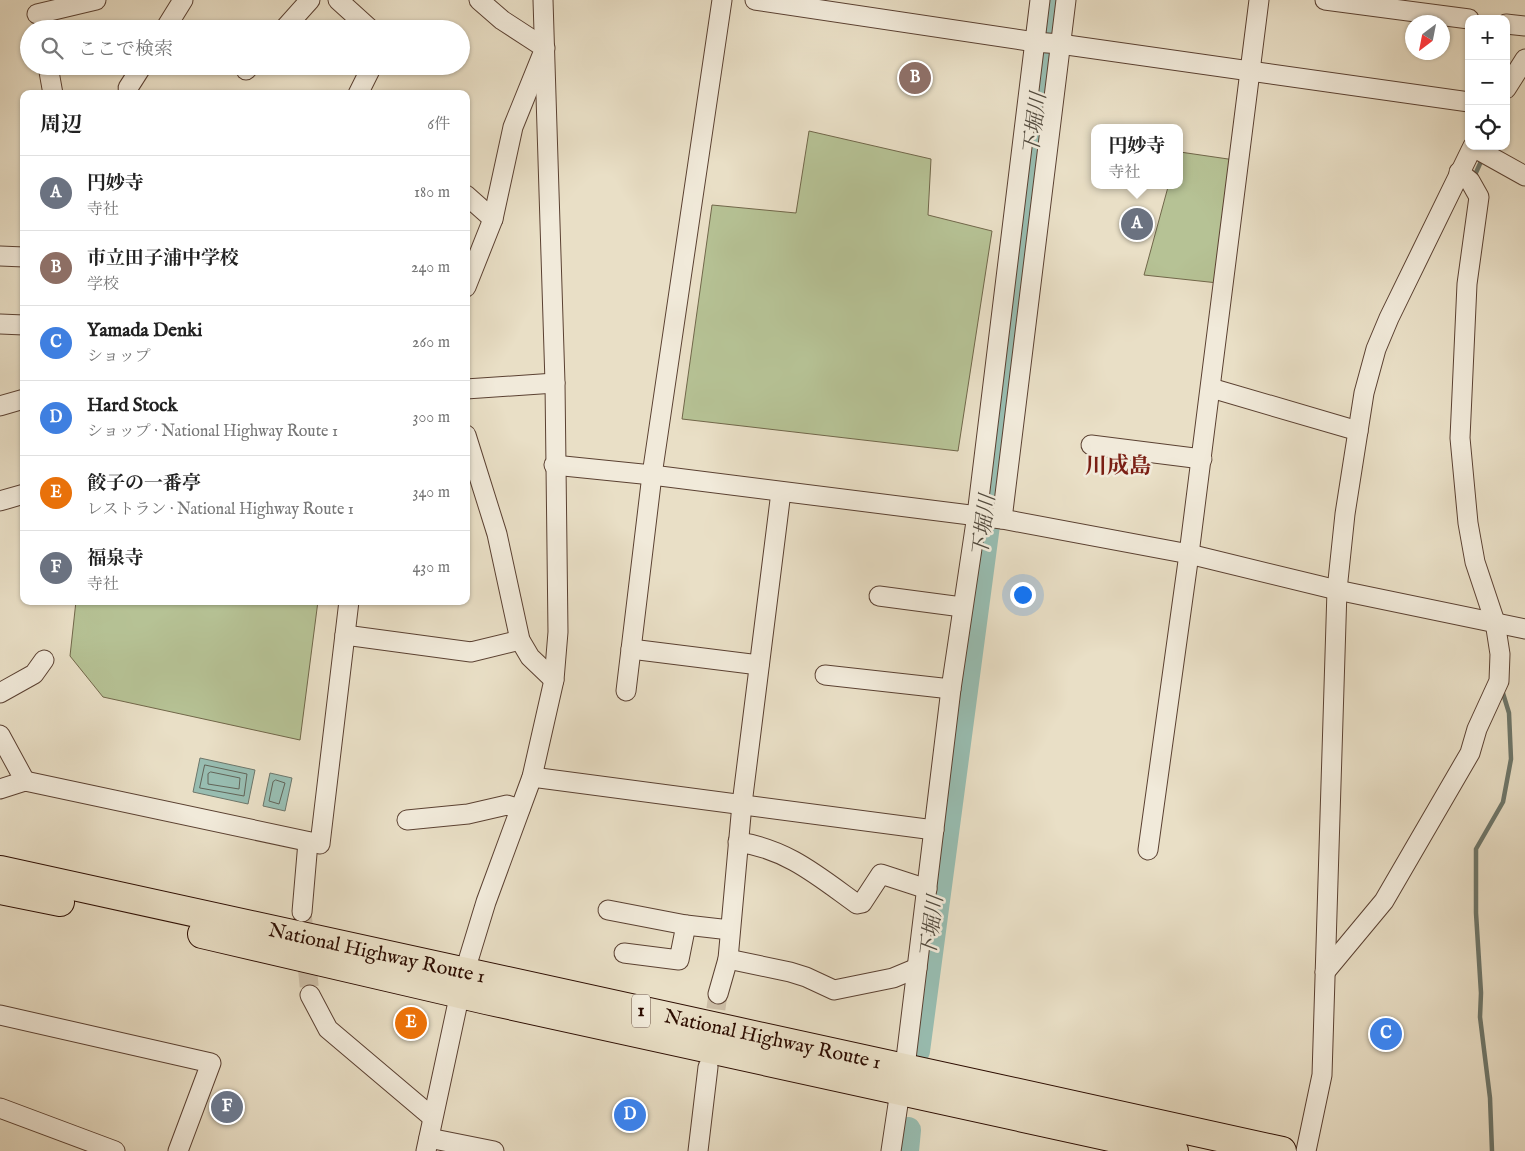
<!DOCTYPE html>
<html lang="ja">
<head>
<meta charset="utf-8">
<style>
	body { margin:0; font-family:"IM FELL English","Noto Serif JP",serif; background:#f2f2f2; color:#222 }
	.controls { position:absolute; right:15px; top:15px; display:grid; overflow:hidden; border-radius:10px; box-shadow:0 1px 4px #0004 }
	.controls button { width:45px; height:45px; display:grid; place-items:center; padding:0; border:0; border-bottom:1px solid #e0e0e0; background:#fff; color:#222; font:25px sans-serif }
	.compass { position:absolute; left:1405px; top:15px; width:45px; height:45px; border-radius:50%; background:#fff; box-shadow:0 1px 4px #0004; rotate:212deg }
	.you { position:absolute; left:1022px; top:594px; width:18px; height:18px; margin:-12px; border:4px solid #fff; border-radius:50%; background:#1a73e8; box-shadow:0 0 0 8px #1a73e833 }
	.badge { display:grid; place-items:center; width:32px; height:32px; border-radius:50%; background:#7c3aed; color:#fff; font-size:16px; font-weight:700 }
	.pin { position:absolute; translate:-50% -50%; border:2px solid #fff; box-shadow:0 1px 5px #0006 }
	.popup { position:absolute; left:1091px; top:124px; width:92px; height:65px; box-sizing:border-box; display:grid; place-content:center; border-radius:10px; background:#fff; filter:drop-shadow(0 1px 4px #0005); font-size:16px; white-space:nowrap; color:#767676 }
	.popup b { font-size:19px; color:#222 }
	.popup::after { content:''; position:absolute; left:50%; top:100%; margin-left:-10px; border:10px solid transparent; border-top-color:#fff }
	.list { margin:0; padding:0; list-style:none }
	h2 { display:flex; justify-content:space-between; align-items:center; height:65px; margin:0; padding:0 20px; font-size:21px }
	h2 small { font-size:16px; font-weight:400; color:#767676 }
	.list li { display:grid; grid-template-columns:32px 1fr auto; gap:15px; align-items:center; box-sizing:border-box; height:75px; padding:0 20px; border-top:1px solid #e0e0e0 }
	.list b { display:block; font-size:19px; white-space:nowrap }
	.list p { margin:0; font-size:16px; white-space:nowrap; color:#767676 }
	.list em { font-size:16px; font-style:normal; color:#767676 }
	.icon { flex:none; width:28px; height:28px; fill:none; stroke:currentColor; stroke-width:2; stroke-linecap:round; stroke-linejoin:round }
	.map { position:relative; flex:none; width:1525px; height:1151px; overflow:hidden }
	.search { position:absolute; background:#fff; box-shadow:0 1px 4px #0004; left:20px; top:20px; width:450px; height:55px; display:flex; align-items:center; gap:12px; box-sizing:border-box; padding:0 18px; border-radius:28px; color:#767676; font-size:19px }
	.panel { position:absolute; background:#fff; box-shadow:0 1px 4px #0004; left:20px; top:90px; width:450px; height:515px; border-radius:10px }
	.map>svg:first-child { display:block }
</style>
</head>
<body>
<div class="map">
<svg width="1525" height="1151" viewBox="0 0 1525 1151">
	<rect width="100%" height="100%" fill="#e9dfc6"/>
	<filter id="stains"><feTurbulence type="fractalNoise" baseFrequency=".004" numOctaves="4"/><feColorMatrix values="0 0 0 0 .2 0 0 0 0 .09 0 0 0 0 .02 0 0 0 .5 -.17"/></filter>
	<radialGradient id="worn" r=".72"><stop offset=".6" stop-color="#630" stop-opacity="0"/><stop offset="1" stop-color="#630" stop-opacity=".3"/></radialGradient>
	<g fill="#b6c295" stroke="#71674a">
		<path d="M809 131 931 159 928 215 992 231 958 451 682 419 712 205 796 213Z"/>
		<path d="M1180 152 1235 160 1218 283 1144 275 1168 187 1165 185H1180Z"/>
		<path d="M76 601H318L300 740 103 697 70 656Z"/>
	</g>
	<g fill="#98bdb1" stroke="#6d766a">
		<path d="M200 758 255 770 248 804 193 792Z"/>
		<path d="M270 773 292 778 285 811 263 806Z"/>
	</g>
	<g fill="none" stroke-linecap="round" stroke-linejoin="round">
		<g stroke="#626458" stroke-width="1">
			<path d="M205 765 247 774 244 796 200 788Z"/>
			<path d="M211 772 240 778 239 789 208 784V774Z"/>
			<path d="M276 780 285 783 279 804 269 801 273 782Z"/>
		</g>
		<g stroke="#6d766a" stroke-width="4.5">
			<path d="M1474 177 1483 157"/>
			<path d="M1492 1151 1490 1098 1480 1017 1481 993 1476 913V849L1503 802 1511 759 1509 713 1502 690"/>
		</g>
		<g stroke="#98bdb1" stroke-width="26">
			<path d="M917 1051 991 495 1052 0"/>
			<path d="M906 1151 908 1130"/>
		</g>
		<g stroke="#cdbfa8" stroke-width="19" stroke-dasharray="19 9" stroke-linecap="butt">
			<path d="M302 912 310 995"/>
			<path d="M712 1037 718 994"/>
		</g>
		<g stroke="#5b4132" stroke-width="21">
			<g id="minor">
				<path d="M338 0 370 29"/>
				<path d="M755 0 1035 42 1060 44 1469 102"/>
				<path d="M1325 0 1469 19"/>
				<path d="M37 14 96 0"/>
				<path d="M1506 24 1525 26"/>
				<path d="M165 29 183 0"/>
				<path d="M284 29 310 0"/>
				<path d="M48 66 53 94"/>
				<path d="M246 70 250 66"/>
				<path d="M128 88 142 66"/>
				<path d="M1506 89 1525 59"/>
				<path d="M358 94 372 66"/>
				<path d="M1473 147 1525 176"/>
				<path d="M466 195 493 219"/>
				<path d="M0 256 24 257"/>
				<path d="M466 287 493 219 513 127 545 48 502 20 479 0"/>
				<path d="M0 324 24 325"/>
				<path d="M1211 388 1358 431"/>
				<path d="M466 389 555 383"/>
				<path d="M0 406 24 399"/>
				<path d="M466 435 497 534 520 640 530 657 554 680"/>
				<path d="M1091 445 1202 459"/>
				<path d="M554 465 652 475 1002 519 1189 554 1337 590 1525 629"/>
				<path d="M0 501 24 494"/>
				<path d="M1002 519 1066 0"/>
				<path d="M879 596 962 607"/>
				<path d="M345 635 471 652 520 640"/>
				<path d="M631 649 759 665"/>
				<path d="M825 675 951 689"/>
				<path d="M626 691 652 475 722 0"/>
				<path d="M0 693 34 674 44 660"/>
				<path d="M0 735 25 781"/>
				<path d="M532 777 934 830"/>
				<path d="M0 789 25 781 320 844 349 601"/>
				<path d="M407 820 468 814 507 805 520 809"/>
				<path d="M738 842C787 849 818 876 857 904L862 903 881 874 927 889"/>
				<path d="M1148 850 1189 554 1259 0"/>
				<path d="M608 910 686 925 730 930"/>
				<path d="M302 912 308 842"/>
				<path d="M624 953 679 960 686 925"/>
				<path d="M728 959 790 972 806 977 834 990 893 978 917 968"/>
				<path d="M1325 972 1384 901 1470 753 1477 729 1499 681 1500 654 1495 622 1475 562 1468 523 1460 438 1467 284 1479 197 1470 181 1459 172"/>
				<path d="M718 994 728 959 742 804 781 492"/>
				<path d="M310 995 328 1029 432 1117"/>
				<path d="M0 1015 211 1063 178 1151"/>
				<path d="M905 1067 951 689 977 515 1040 0"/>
				<path d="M0 1108 115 1151"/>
				<path d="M429 1138 494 1151"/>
				<path d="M426 1151 464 974 486 902 532 777 554 680 558 632 555 383 543 0"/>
				<path d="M698 1151 708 1067"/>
				<path d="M891 1151 900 1091"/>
				<path d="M1306 1151 1322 1075 1337 590 1345 514 1364 393 1376 349 1389 318 1473 146"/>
			</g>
		</g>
		<g stroke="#2c0c00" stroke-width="30">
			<g id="highway">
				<path id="s1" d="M0 870C427 966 855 1056 1282 1151"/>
				<path d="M0 890 60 902"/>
				<path d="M202 934 486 1000 1174 1151"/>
			</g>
		</g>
		<use href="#minor" stroke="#f1eada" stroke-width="19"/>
		<use href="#highway" stroke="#e9dfc6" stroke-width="28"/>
	</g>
	<g text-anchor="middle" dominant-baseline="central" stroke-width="5" stroke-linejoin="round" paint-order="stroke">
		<rect fill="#f1eada" stroke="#674f41" stroke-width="1" x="632" y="994.5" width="18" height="33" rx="4"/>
		<g font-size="19" font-weight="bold" fill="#2c0c00">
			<text x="641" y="1011">1</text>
		</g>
		<g font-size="20" fill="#2c0c00" stroke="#f1eada">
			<text stroke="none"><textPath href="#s1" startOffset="386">National Highway Route 1</textPath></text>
			<text stroke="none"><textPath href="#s1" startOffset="791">National Highway Route 1</textPath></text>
		</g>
		<g font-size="21" font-style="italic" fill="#524a3e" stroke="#f1eada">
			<text transform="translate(1036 124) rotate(-83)">下堀川</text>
			<text transform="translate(985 526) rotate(-83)">下堀川</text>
			<text transform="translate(933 927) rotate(-83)">下堀川</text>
		</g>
		<g font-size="22" font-weight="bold" fill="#7a1f14" stroke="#f1eada">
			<text x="1118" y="467">川成島</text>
		</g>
	</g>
	<rect width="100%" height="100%" filter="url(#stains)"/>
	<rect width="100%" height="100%" fill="url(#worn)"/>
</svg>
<div class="controls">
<button>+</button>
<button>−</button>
<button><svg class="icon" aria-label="locate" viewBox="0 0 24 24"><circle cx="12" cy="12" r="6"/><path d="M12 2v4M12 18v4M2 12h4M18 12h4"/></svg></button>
</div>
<svg class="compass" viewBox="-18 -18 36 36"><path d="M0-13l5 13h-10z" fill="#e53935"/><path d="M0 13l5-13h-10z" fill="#767676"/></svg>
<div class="you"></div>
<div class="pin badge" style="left:1137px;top:224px;background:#6b7280">A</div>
<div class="popup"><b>円妙寺</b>寺社</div>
<div class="pin badge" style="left:915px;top:78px;background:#8d6e63">B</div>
<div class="pin badge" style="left:1386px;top:1034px;background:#3f7fe0">C</div>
<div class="pin badge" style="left:630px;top:1115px;background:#3f7fe0">D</div>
<div class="pin badge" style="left:411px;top:1023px;background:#e8710a">E</div>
<div class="pin badge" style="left:227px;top:1107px;background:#6b7280">F</div>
<div class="search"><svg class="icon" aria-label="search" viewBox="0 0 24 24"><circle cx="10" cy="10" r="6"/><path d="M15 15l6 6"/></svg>ここで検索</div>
<section class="panel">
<h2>周辺<small>6件</small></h2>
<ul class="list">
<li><span class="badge" style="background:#6b7280">A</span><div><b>円妙寺</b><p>寺社</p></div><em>180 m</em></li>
<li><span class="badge" style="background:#8d6e63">B</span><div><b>市立田子浦中学校</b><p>学校</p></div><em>240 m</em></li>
<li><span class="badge" style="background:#3f7fe0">C</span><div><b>Yamada Denki</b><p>ショップ</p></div><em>260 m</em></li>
<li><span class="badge" style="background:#3f7fe0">D</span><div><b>Hard Stock</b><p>ショップ · National Highway Route 1</p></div><em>300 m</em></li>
<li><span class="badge" style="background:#e8710a">E</span><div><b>餃子の一番亭</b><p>レストラン · National Highway Route 1</p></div><em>340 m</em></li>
<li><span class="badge" style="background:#6b7280">F</span><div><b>福泉寺</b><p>寺社</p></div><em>430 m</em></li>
</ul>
</section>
</div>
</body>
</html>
